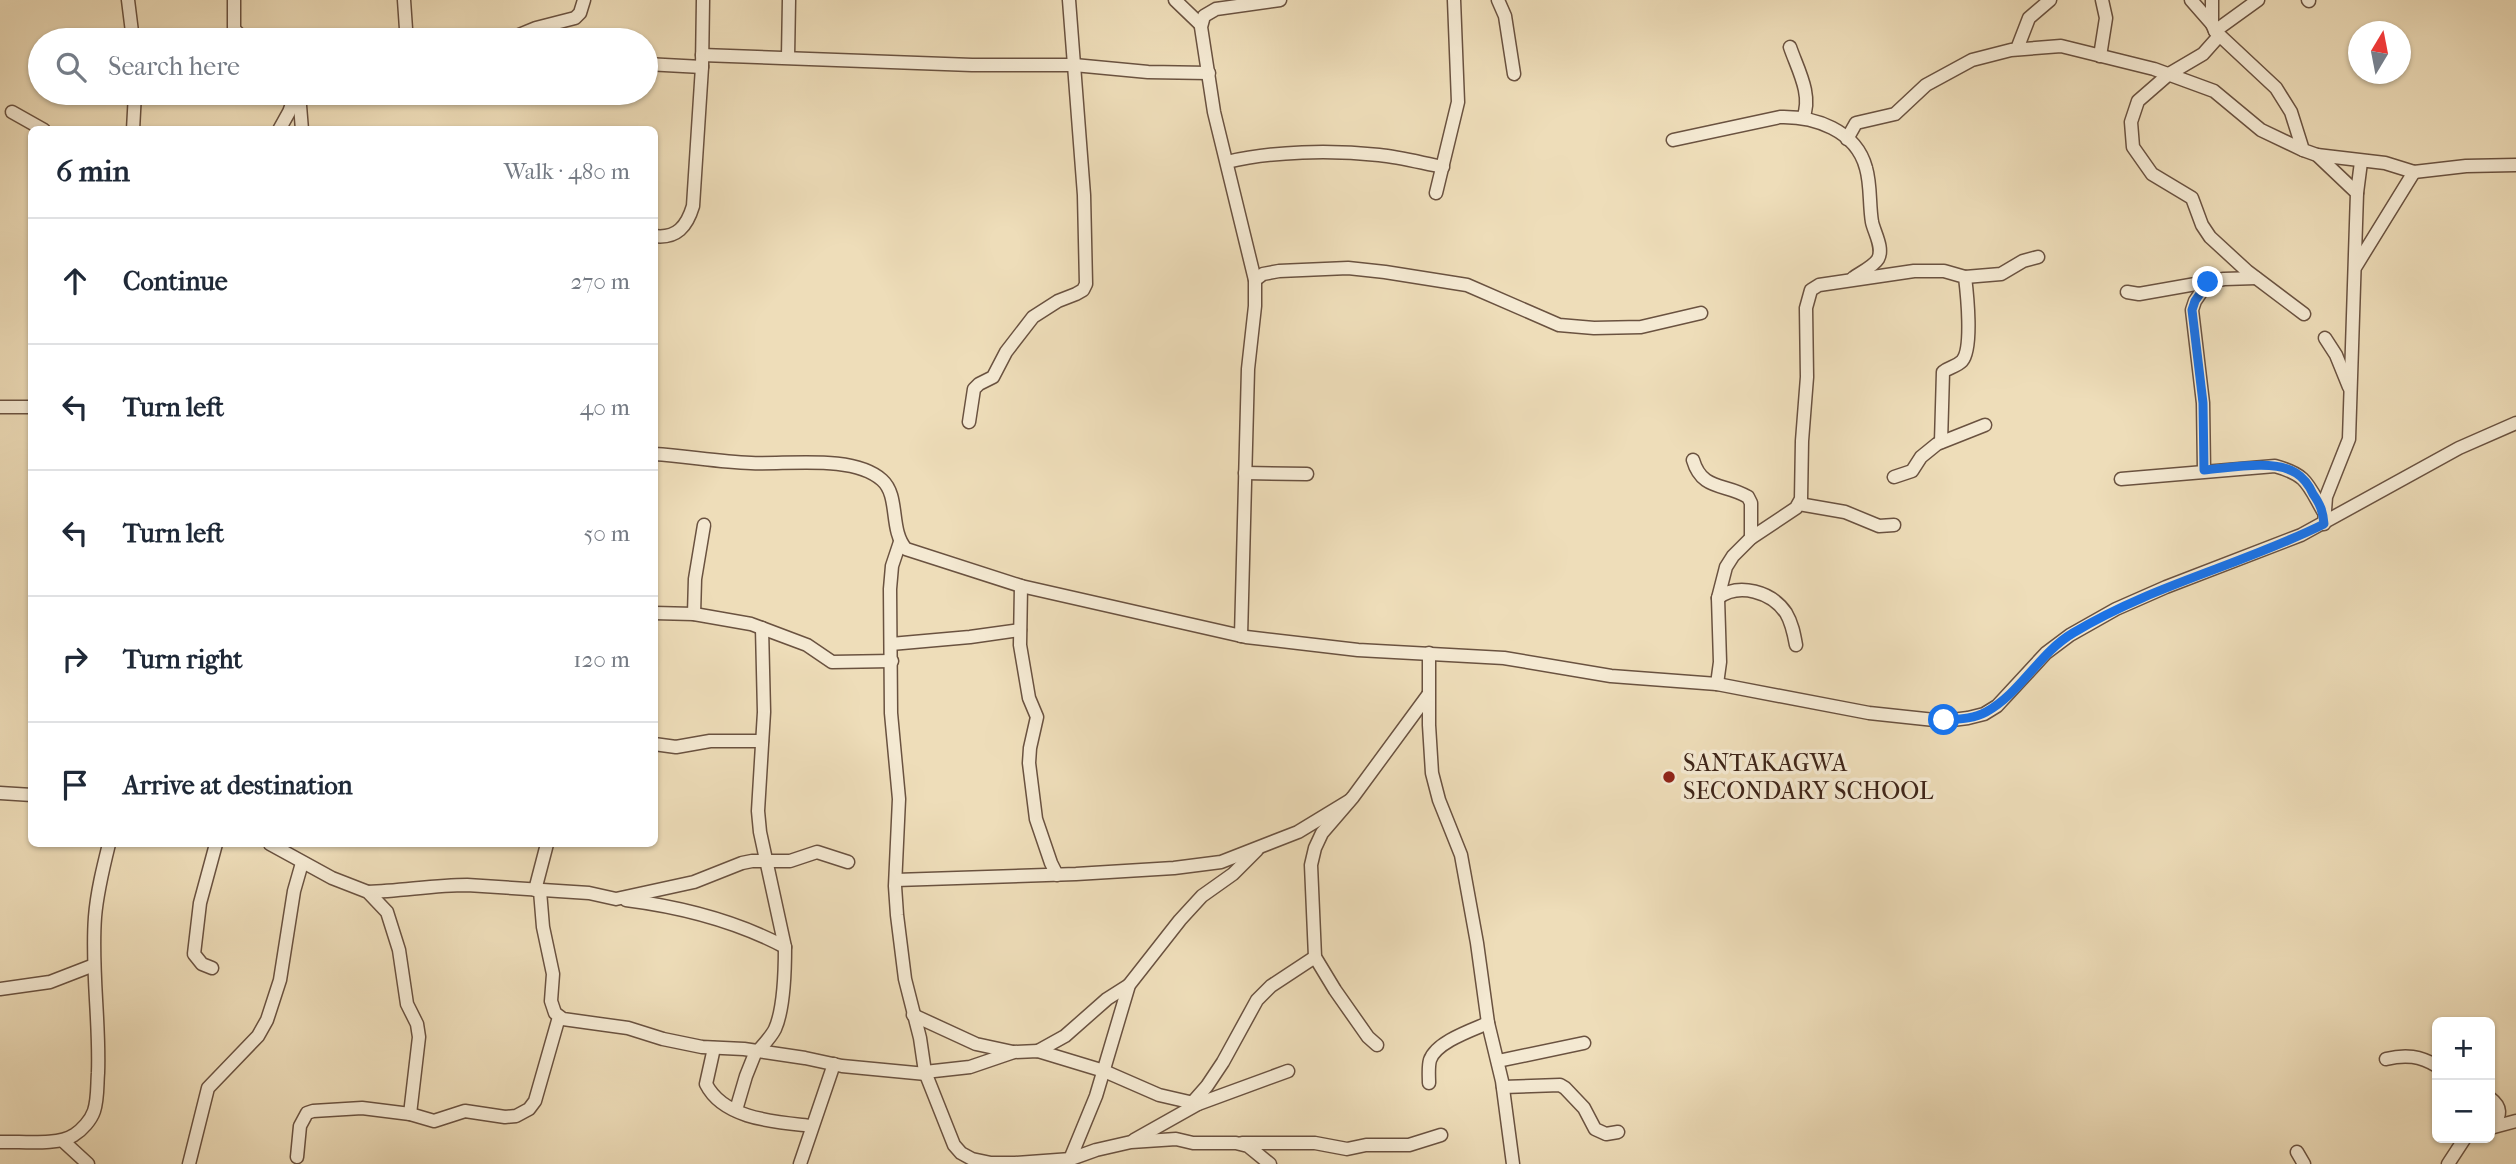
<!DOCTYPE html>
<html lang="en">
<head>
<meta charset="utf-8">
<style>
	body { margin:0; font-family:"IM FELL French Canon",serif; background:#f2f2f3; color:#1f2937 }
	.controls { position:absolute; right:21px; bottom:21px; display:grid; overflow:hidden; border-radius:10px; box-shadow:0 2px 5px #0004 }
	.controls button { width:63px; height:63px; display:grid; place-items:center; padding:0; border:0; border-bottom:2px solid #e0e1e3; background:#fff; color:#1f2937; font:35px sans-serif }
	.compass { position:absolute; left:2348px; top:21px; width:63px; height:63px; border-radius:50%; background:#fff; box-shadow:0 2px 5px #0004; rotate:10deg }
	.stop { position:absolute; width:21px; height:21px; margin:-16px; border:5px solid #1a73e8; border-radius:50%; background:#fff }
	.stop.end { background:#1a73e8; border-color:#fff; box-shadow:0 2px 7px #0008 }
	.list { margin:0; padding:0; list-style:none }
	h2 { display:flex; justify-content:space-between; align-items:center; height:91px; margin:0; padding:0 28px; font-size:30px }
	h2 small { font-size:23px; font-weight:400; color:#747a83 }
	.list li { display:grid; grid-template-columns:46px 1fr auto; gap:21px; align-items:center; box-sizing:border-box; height:126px; padding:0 28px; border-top:2px solid #e0e1e3 }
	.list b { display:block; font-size:26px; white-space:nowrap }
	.list em { font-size:23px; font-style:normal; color:#747a83 }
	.icon { flex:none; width:38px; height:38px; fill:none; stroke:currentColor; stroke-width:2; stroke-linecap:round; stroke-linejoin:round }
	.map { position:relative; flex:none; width:2516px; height:1164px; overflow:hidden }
	.search { position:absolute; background:#fff; box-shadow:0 2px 5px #0004; left:28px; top:28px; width:630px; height:77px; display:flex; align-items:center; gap:18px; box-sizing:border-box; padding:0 24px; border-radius:38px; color:#747a83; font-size:26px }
	.panel { position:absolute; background:#fff; box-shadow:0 2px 5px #0004; left:28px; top:126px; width:630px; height:721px; border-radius:10px }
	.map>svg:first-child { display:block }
</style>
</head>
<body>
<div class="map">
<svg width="2516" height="1164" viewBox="0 0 2516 1164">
	<rect width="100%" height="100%" fill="#eeddb9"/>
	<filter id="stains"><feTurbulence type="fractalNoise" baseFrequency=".00286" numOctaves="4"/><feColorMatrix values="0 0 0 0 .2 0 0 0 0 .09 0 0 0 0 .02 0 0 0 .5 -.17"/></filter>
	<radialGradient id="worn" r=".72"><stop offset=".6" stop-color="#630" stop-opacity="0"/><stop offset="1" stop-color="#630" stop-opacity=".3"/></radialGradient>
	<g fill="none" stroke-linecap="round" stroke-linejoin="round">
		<g stroke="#6a5240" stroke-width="15">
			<g id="street">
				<path d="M128 0 133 40"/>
				<path d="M234 0V29L240 35 253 40"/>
				<path d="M404 0 406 29 405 40"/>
				<path d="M1175 0 1201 25"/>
				<path d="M1498 0 1505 16 1514 74"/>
				<path d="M2191 0 2212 24"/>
				<path d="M2212 0V24L2215 31 2276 88 2291 112 2303 150 2317 155 2357 193 2349 439 2326 497 2324 524"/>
				<path d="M2308 0 2309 1"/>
				<path d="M2215 31 2258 0"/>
				<path d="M2219 36 2203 54 2169 74 2138 101 2131 122 2133 147 2152 174 2192 198 2202 225 2210 237 2247 271 2304 314"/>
				<path d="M507 40 536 28 575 18 580 13 584 0"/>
				<path d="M1790 47C1797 68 1813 95 1803 118"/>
				<path d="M2017 49 2029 18 2050 0"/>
				<path d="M702 55 972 65H1074L1148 72 1209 73"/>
				<path d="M2100 56 2106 18 2102 0"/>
				<path d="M788 57 789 0"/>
				<path d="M646 64 702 67"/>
				<path d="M299 93 302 130"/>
				<path d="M12 112 44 130"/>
				<path d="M133 130 135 93"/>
				<path d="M279 130 289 112 296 93"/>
				<path d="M1847 139 1856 123 1895 114 1926 85 1972 60 2011 50 2061 46 2154 69 2214 91 2261 130 2303 150"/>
				<path d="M1673 140 1780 117C1814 116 1856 130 1866 168 1871 185 1869 204 1872 222 1874 232 1884 248 1878 259 1874 266 1860 273 1853 278"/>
				<path d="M2317 155 2385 163 2414 172 2466 166 2516 165"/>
				<path d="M1227 162C1273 151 1331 150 1379 155 1400 157 1422 163 1443 167"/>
				<path d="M1436 193 1458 102 1454 0"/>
				<path d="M2357 193 2361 162"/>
				<path d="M654 236C677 239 687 226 693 206L702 67 703 0"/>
				<path d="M2356 266 2414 172"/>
				<path d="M1965 277 2001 274 2023 261 2038 257"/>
				<path d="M1255 280 1263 274 1279 271 1348 268 1385 272 1467 285 1559 325 1594 328 1641 327 1701 313"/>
				<path d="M2127 292 2139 294 2224 279 2256 278"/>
				<path d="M2325 338 2336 355 2349 387"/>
				<path d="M0 407H32"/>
				<path d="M969 422 974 389 979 384 993 377 1006 352 1033 317 1058 301 1076 294 1083 290 1086 284 1084 195 1069 0"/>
				<path d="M654 454C687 456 718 462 751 463 786 465 853 454 882 480 900 496 889 530 906 549L1021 586 1246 637 1358 650 1504 658 1611 676 1717 684 1869 713 1944 721 1968 718 1984 714 1997 706 2046 653 2070 635 2116 609 2166 587 2301 535 2459 448 2516 423"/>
				<path d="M1693 460C1702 491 1725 483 1748 497L1751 503V538"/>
				<path d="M2204 470 2203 403 2192 310 2195 301 2208 282"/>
				<path d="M1245 473 1307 474"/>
				<path d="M1894 477 1912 471 1921 457 1937 444 1985 425"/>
				<path d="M2121 479 2275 466C2307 475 2307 483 2323 511"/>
				<path d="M1799 504 1845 512 1879 526 1894 525"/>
				<path d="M900 542 892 566 890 589 891 713 899 799 895 886 897 915 905 979 920 1038 925 1072 954 1145 961 1153 972 1159 991 1163H1015L1071 1159 1096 1150 1131 1142 1176 1139 1193 1143H1236L1248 1146 1270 1164"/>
				<path d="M1021 586 1020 645 1029 698 1037 717 1030 748 1029 763 1036 819 1051 863 1057 875"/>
				<path d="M1718 598C1739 582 1772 592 1786 613 1792 623 1794 634 1796 645"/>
				<path d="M654 613 694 614 751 624 807 645 832 662 892 661"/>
				<path d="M694 614 695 579 704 525"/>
				<path d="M1241 636 1248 369 1255 306V280L1214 112 1201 27 1204 16 1216 9 1280 0"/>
				<path d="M891 644 970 637 1020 630"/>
				<path d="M1429 653V725L1432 773 1439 800 1461 855 1477 943 1488 1023 1502 1081 1513 1164"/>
				<path d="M1717 684 1720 662 1718 598 1726 567 1733 556 1751 538 1796 508 1801 499 1802 441 1807 377 1806 308 1811 290 1819 285 1914 271H1944L1965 277C1967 293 1973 349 1962 361 1956 367 1949 367 1943 372L1941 442"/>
				<path d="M654 744 676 747 710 741H762"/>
				<path d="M0 793 32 795"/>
				<path d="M270 844 332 878 368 892 387 912 399 950 407 1004 417 1024 419 1037 410 1114"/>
				<path d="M896 880 1076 874 1174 868 1221 862 1298 832 1349 801"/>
				<path d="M535 890 547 844"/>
				<path d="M540 891 543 927 553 974 551 1001 555 1013 563 1019 628 1028 663 1039 702 1047 744 1049 805 1058 842 1066 926 1074"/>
				<path d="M368 892C402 891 434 885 467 885L589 893 616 899 694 882 742 863 752 861H790L817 852 848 862"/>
				<path d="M626 900C681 907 736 921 785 947"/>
				<path d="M212 968 202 964 194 954 200 903 216 844"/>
				<path d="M0 989 50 982 94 965"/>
				<path d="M913 1015 976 1044 1013 1052"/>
				<path d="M1377 1045 1368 1037 1335 990 1315 957 1311 865 1315 848 1322 833 1353 797 1428 695"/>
				<path d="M714 1048 706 1084C724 1120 778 1122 812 1126"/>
				<path d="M758 1051C764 1044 771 1037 775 1029 784 1009 785 970 785 947L760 832 758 811 764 712 762 628"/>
				<path d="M1038 1051 1065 1036 1107 999 1129 985"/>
				<path d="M2386 1059C2406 1054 2420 1056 2437 1066"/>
				<path d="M1498 1061 1584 1043"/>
				<path d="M925 1072 970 1067 1014 1052 1038 1051 1104 1071 1159 1095 1198 1104"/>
				<path d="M1429 1083C1429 1076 1428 1067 1430 1060 1436 1042 1472 1030 1488 1023"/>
				<path d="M1503 1087 1560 1085 1565 1088 1584 1108 1595 1129 1606 1134 1618 1132"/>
				<path d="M2490 1098C2502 1107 2501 1115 2493 1127"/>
				<path d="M1192 1103 1207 1086 1223 1062 1257 1000 1271 986 1315 957"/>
				<path d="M736 1110 746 1076 756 1051"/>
				<path d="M2490 1128 2516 1121"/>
				<path d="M1134 1140 1198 1104 1288 1071"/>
				<path d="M63 1141 88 1164"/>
				<path d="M0 1142C20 1141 58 1146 74 1135 82 1130 91 1120 94 1111 98 1099 97 1085 98 1073 100 1021 91 970 95 917 97 892 103 868 109 844"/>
				<path d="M1242 1143H1315L1347 1149 1366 1145H1409L1441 1135"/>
				<path d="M2297 1152 2304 1164"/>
				<path d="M297 1157 300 1126 307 1113 313 1111 362 1108 410 1114 434 1121 465 1111 505 1117 516 1116 529 1109 535 1101 559 1017"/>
				<path d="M189 1164 208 1088 258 1036 267 1020 280 980 294 891 302 863"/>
				<path d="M800 1164 834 1064"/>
				<path d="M1068 1164 1096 1096 1129 985 1180 920 1202 896 1233 874 1257 850"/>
				<path d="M2448 1164 2465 1138"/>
			</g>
		</g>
		<use href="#street" stroke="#f4e9d2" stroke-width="12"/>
	</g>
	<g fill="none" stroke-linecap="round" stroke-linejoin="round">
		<path stroke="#1a73e8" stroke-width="9" d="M1944 720C1958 719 1973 719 1986 712 2020 694 2039 653 2073 633 2152 585 2242 565 2324 524 2323 511 2320 504 2313 494 2309 485 2304 478 2296 473 2275 459 2229 468 2204 470L2203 403 2192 310 2195 301 2208 282"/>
	</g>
	<circle fill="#8f2418" stroke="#f4e9d2" stroke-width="2.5" cx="1669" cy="777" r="7"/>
	<g text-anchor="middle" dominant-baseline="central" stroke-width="7" stroke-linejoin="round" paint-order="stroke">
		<g font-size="24" fill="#3e2418" stroke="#f4e9d2" text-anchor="start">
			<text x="1683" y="763">SANTAKAGWA<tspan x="1683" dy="28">SECONDARY SCHOOL</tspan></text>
		</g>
	</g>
	<rect width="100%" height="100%" filter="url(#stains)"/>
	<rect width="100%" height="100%" fill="url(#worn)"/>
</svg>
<div class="controls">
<button>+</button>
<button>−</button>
</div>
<svg class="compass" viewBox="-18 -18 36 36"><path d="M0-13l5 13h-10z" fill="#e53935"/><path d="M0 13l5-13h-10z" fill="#747a83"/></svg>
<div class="stop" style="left:1944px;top:720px"></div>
<div class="stop end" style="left:2208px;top:282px"></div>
<div class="search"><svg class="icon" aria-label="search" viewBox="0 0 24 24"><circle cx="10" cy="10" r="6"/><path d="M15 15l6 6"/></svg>Search here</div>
<section class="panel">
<h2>6 min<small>Walk · 480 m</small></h2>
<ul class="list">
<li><svg class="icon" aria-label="ahead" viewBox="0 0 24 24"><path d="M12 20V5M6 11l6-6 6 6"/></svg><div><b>Continue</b></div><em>270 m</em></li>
<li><svg class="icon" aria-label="left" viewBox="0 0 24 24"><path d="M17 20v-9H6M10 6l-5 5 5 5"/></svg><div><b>Turn left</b></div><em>40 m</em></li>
<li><svg class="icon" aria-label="left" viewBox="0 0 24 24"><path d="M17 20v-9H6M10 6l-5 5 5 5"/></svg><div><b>Turn left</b></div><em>50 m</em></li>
<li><svg class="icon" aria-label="right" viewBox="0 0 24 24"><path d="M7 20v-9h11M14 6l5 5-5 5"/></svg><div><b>Turn right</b></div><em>120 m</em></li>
<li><svg class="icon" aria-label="arrive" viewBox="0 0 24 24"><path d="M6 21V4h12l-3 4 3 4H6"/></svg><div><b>Arrive at destination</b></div></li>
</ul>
</section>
</div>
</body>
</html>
